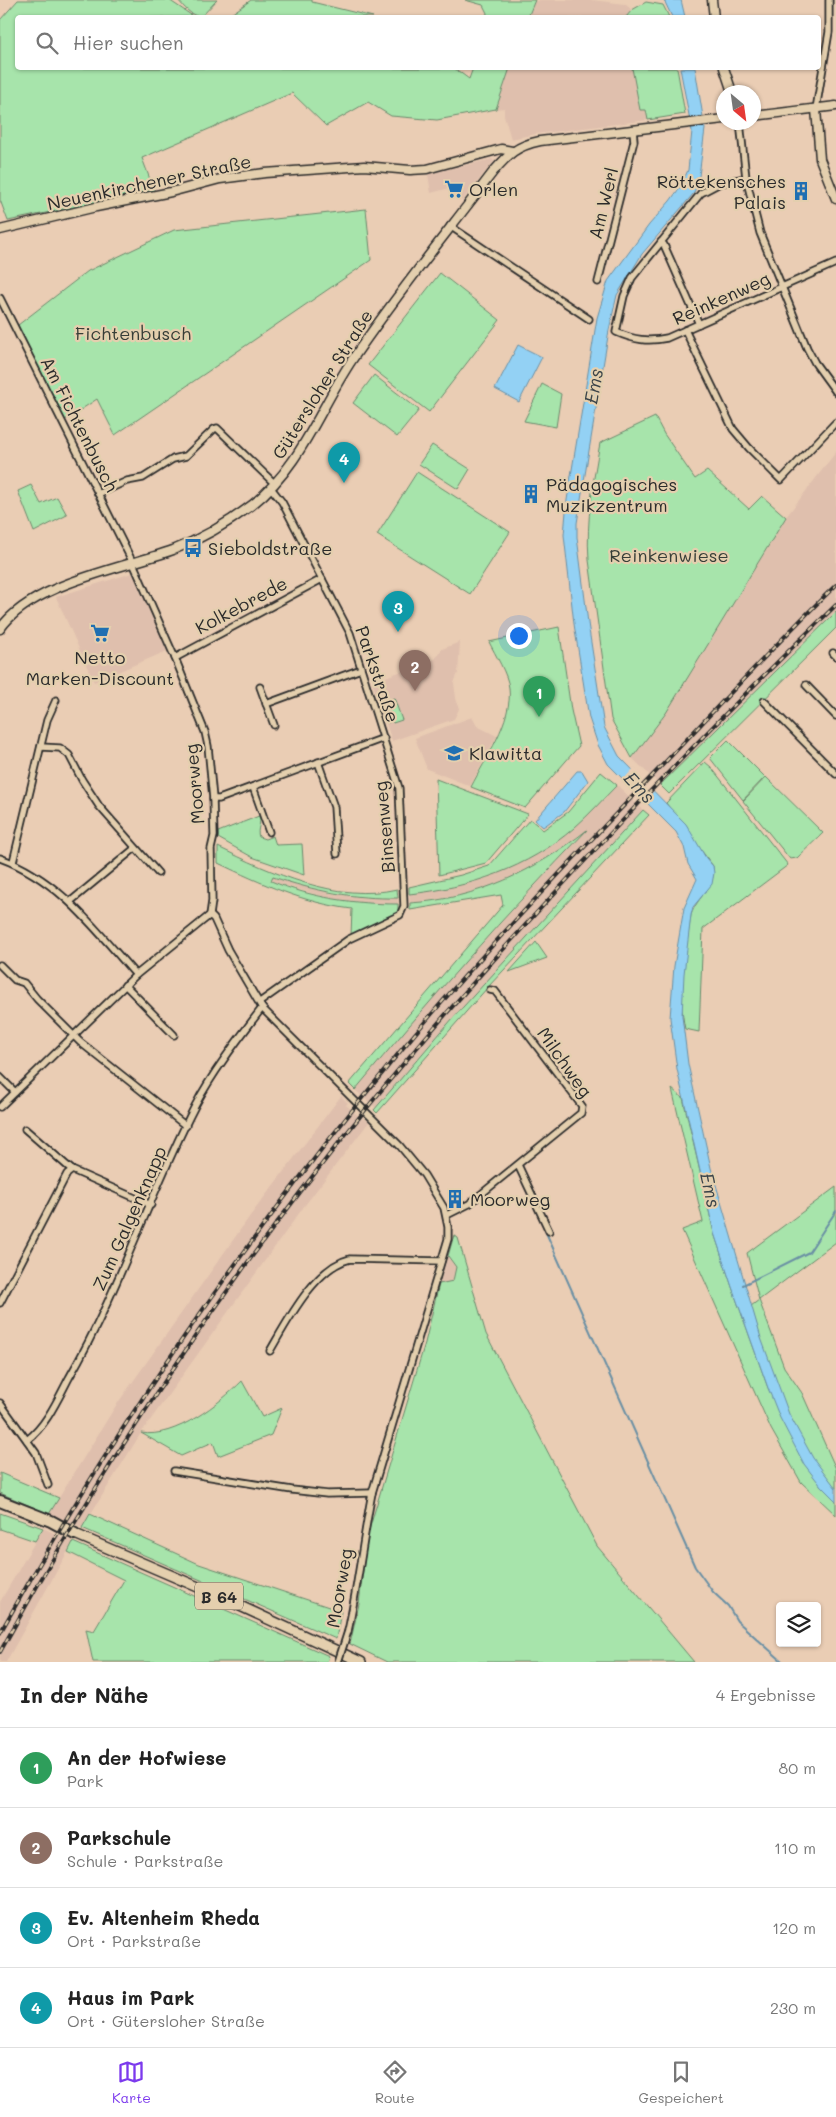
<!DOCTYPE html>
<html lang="de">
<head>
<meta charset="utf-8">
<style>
	body { margin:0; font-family:Mali,sans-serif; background:#f6f6f6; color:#222 }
	.controls { position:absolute; right:15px; bottom:15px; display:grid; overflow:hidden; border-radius:5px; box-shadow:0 1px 4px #0004 }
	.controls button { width:45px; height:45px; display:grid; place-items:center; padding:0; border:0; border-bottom:1px solid #e0e0e0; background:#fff; color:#222; font:25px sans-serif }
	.compass { position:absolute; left:716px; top:85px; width:45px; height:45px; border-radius:50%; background:#fff; box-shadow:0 1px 4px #0004; rotate:151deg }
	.you { position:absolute; left:518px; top:635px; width:18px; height:18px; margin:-12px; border:4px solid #fff; border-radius:50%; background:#1a73e8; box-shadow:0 0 0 8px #1a73e833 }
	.badge { display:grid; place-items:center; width:32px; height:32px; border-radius:50%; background:#7c3aed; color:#fff; font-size:16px; font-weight:700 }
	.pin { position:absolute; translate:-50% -41px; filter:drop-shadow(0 1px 2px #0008) }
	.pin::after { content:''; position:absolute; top:26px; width:18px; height:15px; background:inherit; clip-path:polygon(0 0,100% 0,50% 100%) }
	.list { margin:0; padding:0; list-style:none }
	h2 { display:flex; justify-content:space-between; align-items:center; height:65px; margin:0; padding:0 20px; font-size:21px }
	h2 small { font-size:16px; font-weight:400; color:#767676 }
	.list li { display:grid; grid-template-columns:32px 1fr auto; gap:15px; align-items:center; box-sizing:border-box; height:80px; padding:0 20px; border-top:1px solid #e0e0e0 }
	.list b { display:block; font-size:19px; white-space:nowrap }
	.list p { margin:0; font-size:16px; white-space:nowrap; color:#767676 }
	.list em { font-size:16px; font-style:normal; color:#767676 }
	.icon { flex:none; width:28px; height:28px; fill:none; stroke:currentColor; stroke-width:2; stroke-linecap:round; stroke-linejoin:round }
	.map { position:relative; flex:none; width:836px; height:1662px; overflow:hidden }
	.search { position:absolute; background:#fff; box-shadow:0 1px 4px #0004; left:15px; right:15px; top:15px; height:55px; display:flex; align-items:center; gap:12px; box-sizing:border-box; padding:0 18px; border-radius:5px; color:#767676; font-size:19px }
	.sheet { height:385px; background:#fff }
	nav { display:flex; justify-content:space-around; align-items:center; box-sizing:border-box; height:70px; border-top:1px solid #e0e0e0; background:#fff; font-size:14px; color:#767676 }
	nav a { display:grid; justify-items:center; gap:2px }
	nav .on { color:#7c3aed }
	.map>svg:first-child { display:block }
</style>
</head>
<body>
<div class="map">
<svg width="836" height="1662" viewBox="0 0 836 1662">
	<rect width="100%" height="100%" fill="#eacdb4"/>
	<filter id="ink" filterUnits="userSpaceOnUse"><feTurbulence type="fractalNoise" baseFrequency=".02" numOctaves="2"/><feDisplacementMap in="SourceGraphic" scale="10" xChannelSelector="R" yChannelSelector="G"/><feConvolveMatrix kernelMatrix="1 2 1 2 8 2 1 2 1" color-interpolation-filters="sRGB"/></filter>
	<g filter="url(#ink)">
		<g fill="#dfbfad">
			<path d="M540 0H592L625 4 632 10 626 17 528 18 534 2Z"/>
			<path d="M510 68H632L640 110H646L648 120 536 134 511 139 504 115V108L496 109Z"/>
			<path d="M492 159 494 161 462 201 446 189 431 193 428 174Z"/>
			<path d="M836 452V612L660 785 632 758 666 713 786 517Z"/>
			<path d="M132 573 167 651 94 682 56 597Z"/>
			<path d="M460 642 458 673 454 683 456 698 459 709 454 719 392 741 372 682 435 659 442 649Z"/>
			<path d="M472 717 477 726 497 736 470 786 427 769 415 738Z"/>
			<path d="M617 785 643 810 453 1018 376 1108 355 1090 429 1001 583 833 556 853 530 869 491 886 461 895 419 902 410 903 409 894 458 886 487 878 539 853 573 829Z"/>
			<path d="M273 876 332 894 365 898H398V904L365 903 332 899 271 881Z"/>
			<path d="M341 1096 348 1103 346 1105 362 1119 364 1118 369 1122 305 1205 141 1433 82 1528 49 1514 115 1407 250 1216Z"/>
			<path d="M448 1256 456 1267 453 1281 439 1284Z"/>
			<path d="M43 1528 73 1542 6 1662H0V1602Z"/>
		</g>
		<g fill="#a7e4ab" stroke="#69886b">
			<path d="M18 0H169L194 17 18 18V68H454L469 79 473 68H510L496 109 437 120 391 116 368 102 326 126 292 93 142 158 154 190 8 221 0 200V20Z"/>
			<path d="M178 0H217L201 17C191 16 184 7 178 0Z"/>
			<path d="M251 0H312V2L373 17H227Z"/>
			<path d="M465 0H535L528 17 486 18 487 13 483 5Z"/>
			<path d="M646 2 663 5 669 17H626L632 10Z"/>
			<path d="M632 68H677L685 114 648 120 646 110H640Z"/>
			<path d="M366 209 371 260 115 435 97 399 65 420 18 325 88 271 174 230Z"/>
			<path d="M440 273 500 320 429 412 368 365Z"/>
			<path d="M374 375 419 410 397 437 353 403Z"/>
			<path d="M542 384 561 394 556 427 524 421Z"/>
			<path d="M655 417 664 434 695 479 707 471 749 509 762 496 786 517 666 713 632 758 611 719 589 560C586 520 593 482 600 443Z"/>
			<path d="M432 445 470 469 458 489 419 464Z"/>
			<path d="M417 472 510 532 470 594 377 535Z"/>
			<path d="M31 485 41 504 57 497 67 515 34 532 18 491Z"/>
			<path d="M836 612V628L669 794 660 785Z"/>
			<path d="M559 627 571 710 579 746 525 808 471 787C485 759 513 720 509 688 508 675 495 654 489 642Z"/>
			<path d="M394 698 402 720 393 723 392 721 387 723 379 703Z"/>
			<path d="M728 740 765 777 743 800 710 758Z"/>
			<path d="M705 762 711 767 788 865 703 929 699 1032 685 1029C677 993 686 951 691 915 697 896 717 887 713 866L666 803Z"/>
			<path d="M601 772 617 785C603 799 589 815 574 828 528 868 469 888 409 894V887L461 875 489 866 530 819 543 830 568 812Z"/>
			<path d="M766 777 823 833 797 858 790 859 743 801Z"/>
			<path d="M436 779 528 814 486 863 439 875Z"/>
			<path d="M643 810 649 815 488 987 377 1113 374 1110 453 1018Z"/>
			<path d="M259 816C262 824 256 829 259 837L265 839 273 836 276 845 302 844 304 875 252 857 218 838V832Z"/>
			<path d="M587 830C506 914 429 1001 355 1090L349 1084 503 905 501 895 410 910V903C477 899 535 871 587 830Z"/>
			<path d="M218 847C272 873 337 903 397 889L398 898C354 899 315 891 273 877L271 881C312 898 355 904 398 904V913L351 936 352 909C304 903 262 884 218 863Z"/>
			<path d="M536 942 547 958 509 972Z"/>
			<path d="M672 1089 683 1098 714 1233 732 1287 768 1388 821 1486 836 1501V1515L801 1482 771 1429 682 1230 703 1222Z"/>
			<path d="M836 1187V1242L759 1300 784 1367 802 1393 836 1469V1488C792 1446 768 1363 751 1306L759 1300 747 1253Z"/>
			<path d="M454 1235 458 1238 486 1334 597 1546 694 1662H387L350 1644 359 1604 367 1537 425 1343 439 1284 453 1281 456 1267 448 1256Z"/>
			<path d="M242 1381 262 1417 282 1408 271 1435 218 1456 213 1442 181 1456 141 1433C175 1439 220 1403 242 1381Z"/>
			<path d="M0 1473 59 1498 49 1514 0 1493Z"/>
			<path d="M0 1513 43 1528 35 1541 0 1529Z"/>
			<path d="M90 1514 199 1564 341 1611 336 1639 82 1528Z"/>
			<path d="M73 1542 329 1656 327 1662H93L86 1629 94 1631 124 1580 68 1552Z"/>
		</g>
		<g fill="#93d1f4" stroke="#698fa4">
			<path d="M664 0H681L685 17H672Z"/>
			<path d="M680 68H695L705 129 699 176 694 193 642 254 617 295 609 330 577 523V537L588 623 604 727 619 756 686 824 706 858 713 866 714 873 712 884 693 907 691 915 684 974 682 1016 688 1064 711 1168 761 1338 789 1414 813 1458 836 1488V1501L821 1486 804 1464 780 1418 768 1388 732 1287 714 1233 677 1069 670 1018 674 966 684 908 697 879 688 864 684 847 676 832 608 764 598 745 589 718 574 624 564 535 567 500 597 318 608 281 649 225 670 201 681 186 688 170 692 131Z"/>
			<path d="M518 345 542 357 519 402 495 389Z"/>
			<path d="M577 771H582L588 781 564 812 543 827 535 820Z"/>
		</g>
		<path fill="#eacdb4" d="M634 768 656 789 643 803 622 781Z"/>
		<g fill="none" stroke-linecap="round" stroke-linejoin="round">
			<g stroke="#698fa4" stroke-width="2">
				<path d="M544 1228 695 1567 713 1592 728 1606 737 1621 783 1662"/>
				<path d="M743 1285 809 1252 836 1211"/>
			</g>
			<g stroke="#2b2b2b" stroke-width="9">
				<g id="street">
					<path d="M816 109 829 32V0"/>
					<path d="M740 122 746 178 760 233 807 348 815 363 836 392"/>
					<path d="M746 178 720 183 701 193 632 278 624 296 616 332C634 340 648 342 667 338L836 263"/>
					<path d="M450 226 589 319"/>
					<path d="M661 242 664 245 699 324"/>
					<path d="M598 282 634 141 633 130"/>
					<path d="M0 298 133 563 175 658 205 732 208 746 213 799 214 836 211 849 212 901 210 915"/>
					<path d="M685 330 733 429 749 448 781 480 836 422"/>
					<path d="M98 494 127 481 143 478 173 459 186 456 214 429 217 428 275 484"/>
					<path d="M833 653 836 656"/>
					<path d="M175 658 322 579"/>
					<path d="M806 685 836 716"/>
					<path d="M260 687 274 725"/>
					<path d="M764 701 836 774"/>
					<path d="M266 704 361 669"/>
					<path d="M41 747 60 748 69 755 82 780 99 806 158 873"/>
					<path d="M318 762 334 807 337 854"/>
					<path d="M253 787 269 832"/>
					<path d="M213 799H219L384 738"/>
					<path d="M0 858C60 880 95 929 136 975"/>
					<path d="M13 862 47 720 56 700"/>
					<path d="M71 901 134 849"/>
					<path d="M210 915 214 919 228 950 262 1008 400 1146 424 1175 444 1208 448 1227V1239L372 1493C363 1539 358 1585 348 1631"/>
					<path d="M0 965 15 980 24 983 37 999 80 1042 186 1126"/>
					<path d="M125 985 174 1035"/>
					<path d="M260 1002 349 939 400 915 404 906 399 788 350 633 282 502 271 488"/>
					<path d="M0 1077 15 1092"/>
					<path d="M0 1107 136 975 210 915"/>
					<path d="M25 1129 72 1170 151 1205"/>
					<path d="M518 1165 549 1231"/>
					<path d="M447 1215 469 1204 581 1113 582 1106 495 991 490 990"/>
					<path d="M0 1303 67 1174 72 1170"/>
					<path d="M270 1351C287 1322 315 1267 350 1259L441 1261"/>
					<path d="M0 1403 36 1453 48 1485"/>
					<path d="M27 1440C46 1426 58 1399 69 1378 119 1291 149 1195 195 1106 212 1073 239 1038 262 1008"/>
					<path d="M174 1471 292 1490 327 1494 372 1493"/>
				</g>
			</g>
			<g stroke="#2b2b2b" stroke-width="11">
				<g id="secondary">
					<path d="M712 0 714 18"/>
					<path d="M724 68 732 92"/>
					<path d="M816 109 820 159 836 199"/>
					<path d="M754 116 836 106"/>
					<path d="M0 230 96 207 171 192 220 179 265 173 364 166 410 170 427 169 501 149 512 151"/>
					<path d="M0 629C32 583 121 569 173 550 201 539 228 523 252 505 302 465 318 411 352 360 396 295 446 234 493 172 509 154 516 146 540 141L724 119"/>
				</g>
			</g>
			<g stroke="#2b2b2b" stroke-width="12">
				<path id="primary" d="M75 1534 212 1593 361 1662"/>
			</g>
			<g stroke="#2b2b2b" stroke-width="14">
				<path id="highway" d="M0 1501 51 1521 75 1534"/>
			</g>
			<use href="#street" stroke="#e4cfae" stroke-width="5.5"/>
			<use href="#secondary" stroke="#e4cfae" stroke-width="8"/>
			<use href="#primary" stroke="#e4cfae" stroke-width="9"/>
			<use href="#highway" stroke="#e4cfae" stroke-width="10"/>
			<g stroke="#2b2b2b" stroke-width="4">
				<g id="rail">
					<path d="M0 1633C114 1428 249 1234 398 1054 478 957 566 866 653 775 714 711 773 646 836 585"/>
					<path d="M0 1652C104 1463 226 1281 362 1114 440 1017 523 926 608 836 682 757 758 680 836 605"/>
				</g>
			</g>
			<use href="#rail" stroke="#e4cfae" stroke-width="2" stroke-dasharray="5.5" stroke-linecap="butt"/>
			<g stroke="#2b2b2b" stroke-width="9" stroke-linecap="butt">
				<path id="street-bridge" d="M338 1662 348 1631"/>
			</g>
			<use href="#street-bridge" stroke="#e4cfae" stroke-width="5.5"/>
		</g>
	</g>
	<defs>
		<g id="supermarket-bare" transform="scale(1.5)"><path d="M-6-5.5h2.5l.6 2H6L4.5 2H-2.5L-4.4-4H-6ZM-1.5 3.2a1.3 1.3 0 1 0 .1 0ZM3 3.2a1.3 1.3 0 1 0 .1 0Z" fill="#1f6fb2" stroke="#e4cfae" stroke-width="2.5" paint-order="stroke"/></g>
		<g id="building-bare" transform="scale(1.5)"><path d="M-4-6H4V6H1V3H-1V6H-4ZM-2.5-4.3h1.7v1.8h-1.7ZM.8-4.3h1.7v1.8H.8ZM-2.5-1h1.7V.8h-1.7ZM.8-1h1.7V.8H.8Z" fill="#1f6fb2" stroke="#e4cfae" stroke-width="2.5" paint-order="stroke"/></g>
		<g id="bus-bare" transform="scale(1.5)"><path d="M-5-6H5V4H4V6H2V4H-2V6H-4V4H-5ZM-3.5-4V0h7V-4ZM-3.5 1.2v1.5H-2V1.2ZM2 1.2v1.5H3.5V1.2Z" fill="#1f6fb2" stroke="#e4cfae" stroke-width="2.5" paint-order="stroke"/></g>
		<g id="school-bare" transform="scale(1.5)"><path d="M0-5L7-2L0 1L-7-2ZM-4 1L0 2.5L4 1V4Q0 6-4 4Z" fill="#1f6fb2" stroke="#e4cfae" stroke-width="2.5" paint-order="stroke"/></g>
	</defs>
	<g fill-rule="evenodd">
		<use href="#supermarket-bare" x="454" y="189"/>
		<use href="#building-bare" x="801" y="191"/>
		<use href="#building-bare" x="531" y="494"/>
		<use href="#bus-bare" x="193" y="548"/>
		<use href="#supermarket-bare" x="100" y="633"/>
		<use href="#school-bare" x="454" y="753"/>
		<use href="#building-bare" x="455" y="1199"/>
	</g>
	<g text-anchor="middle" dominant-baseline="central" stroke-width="4.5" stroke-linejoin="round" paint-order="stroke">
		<rect fill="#e4cfae" stroke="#625c52" stroke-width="1" x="195" y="1582.5" width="48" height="27" rx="4"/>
		<g font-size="16" font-weight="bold" fill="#2b2b2b">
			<text x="219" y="1596">B 64</text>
		</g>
		<g font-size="18" fill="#2b2b2b" stroke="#e4cfae" text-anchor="start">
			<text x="786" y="181" text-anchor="end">Röttekensches<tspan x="786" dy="21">Palais</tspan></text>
			<text x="469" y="189">Orlen</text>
			<text x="546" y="484">Pädagogisches<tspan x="546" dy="21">Muzikzentrum</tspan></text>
			<text x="208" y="548">Sieboldstraße</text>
			<text x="100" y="657" text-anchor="middle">Netto<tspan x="100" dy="21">Marken-Discount</tspan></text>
			<text x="469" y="753">Klawitta</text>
			<text x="470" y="1199">Moorweg</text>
		</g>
		<g font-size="18" fill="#2b2b2b" stroke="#e4cfae">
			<text transform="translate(149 182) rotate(-12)">Neuenkirchener Straße</text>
			<text transform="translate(603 203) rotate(-76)">Am Werl</text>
			<text transform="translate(721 298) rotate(-24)">Reinkenweg</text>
			<text transform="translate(322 384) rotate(-58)">Gütersloher Straße</text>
			<text transform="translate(80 424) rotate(63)">Am Fichtenbusch</text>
			<text transform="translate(241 605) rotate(-28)">Kolkebrede</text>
			<text transform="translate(378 674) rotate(71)">Parkstraße</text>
			<text transform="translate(194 784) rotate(-95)">Moorweg</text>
			<text transform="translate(384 827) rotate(-95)">Binsenweg</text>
			<text transform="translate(565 1062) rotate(55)">Milchweg</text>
			<text transform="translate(129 1218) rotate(-66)">Zum Galgenknapp</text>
			<text transform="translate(339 1588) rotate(-80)">Moorweg</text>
		</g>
		<g font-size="18" fill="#373e38" stroke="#e4cfae">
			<text x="133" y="333">Fichtenbusch</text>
			<text x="669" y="555">Reinkenwiese</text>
		</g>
		<g font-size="19" font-style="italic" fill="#3b4449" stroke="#e4cfae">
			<text transform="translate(593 386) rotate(-80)">Ems</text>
			<text transform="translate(640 787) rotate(47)">Ems</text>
			<text transform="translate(711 1190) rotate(77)">Ems</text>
		</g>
	</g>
</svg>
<div class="controls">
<button><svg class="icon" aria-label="layers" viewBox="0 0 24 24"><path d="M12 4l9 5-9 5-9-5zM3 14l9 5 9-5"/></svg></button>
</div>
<svg class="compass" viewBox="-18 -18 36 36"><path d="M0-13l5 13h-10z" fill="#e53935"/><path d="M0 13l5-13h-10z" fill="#767676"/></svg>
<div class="you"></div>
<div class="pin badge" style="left:539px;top:717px;background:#2e9e5b">1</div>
<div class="pin badge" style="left:415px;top:691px;background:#8d6e63">2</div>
<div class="pin badge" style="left:398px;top:632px;background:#0f9aa8">3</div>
<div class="pin badge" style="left:344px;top:483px;background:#0f9aa8">4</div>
<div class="search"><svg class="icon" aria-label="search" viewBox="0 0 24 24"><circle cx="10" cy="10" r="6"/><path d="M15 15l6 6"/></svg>Hier suchen</div>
</div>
<section class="sheet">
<h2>In der Nähe<small>4 Ergebnisse</small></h2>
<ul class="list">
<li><span class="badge" style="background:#2e9e5b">1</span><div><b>An der Hofwiese</b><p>Park</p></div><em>80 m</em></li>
<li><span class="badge" style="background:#8d6e63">2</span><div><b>Parkschule</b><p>Schule · Parkstraße</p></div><em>110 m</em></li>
<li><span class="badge" style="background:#0f9aa8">3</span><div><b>Ev. Altenheim Rheda</b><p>Ort · Parkstraße</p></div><em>120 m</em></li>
<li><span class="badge" style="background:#0f9aa8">4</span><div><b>Haus im Park</b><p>Ort · Gütersloher Straße</p></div><em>230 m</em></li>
</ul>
</section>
<nav>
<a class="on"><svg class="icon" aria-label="map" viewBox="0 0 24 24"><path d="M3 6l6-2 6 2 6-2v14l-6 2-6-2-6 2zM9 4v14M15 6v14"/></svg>Karte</a>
<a><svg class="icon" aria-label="directions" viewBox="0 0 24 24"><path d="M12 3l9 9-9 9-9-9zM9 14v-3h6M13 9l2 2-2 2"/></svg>Route</a>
<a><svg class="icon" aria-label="saved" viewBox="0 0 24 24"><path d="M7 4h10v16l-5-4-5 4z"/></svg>Gespeichert</a>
</nav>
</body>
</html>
